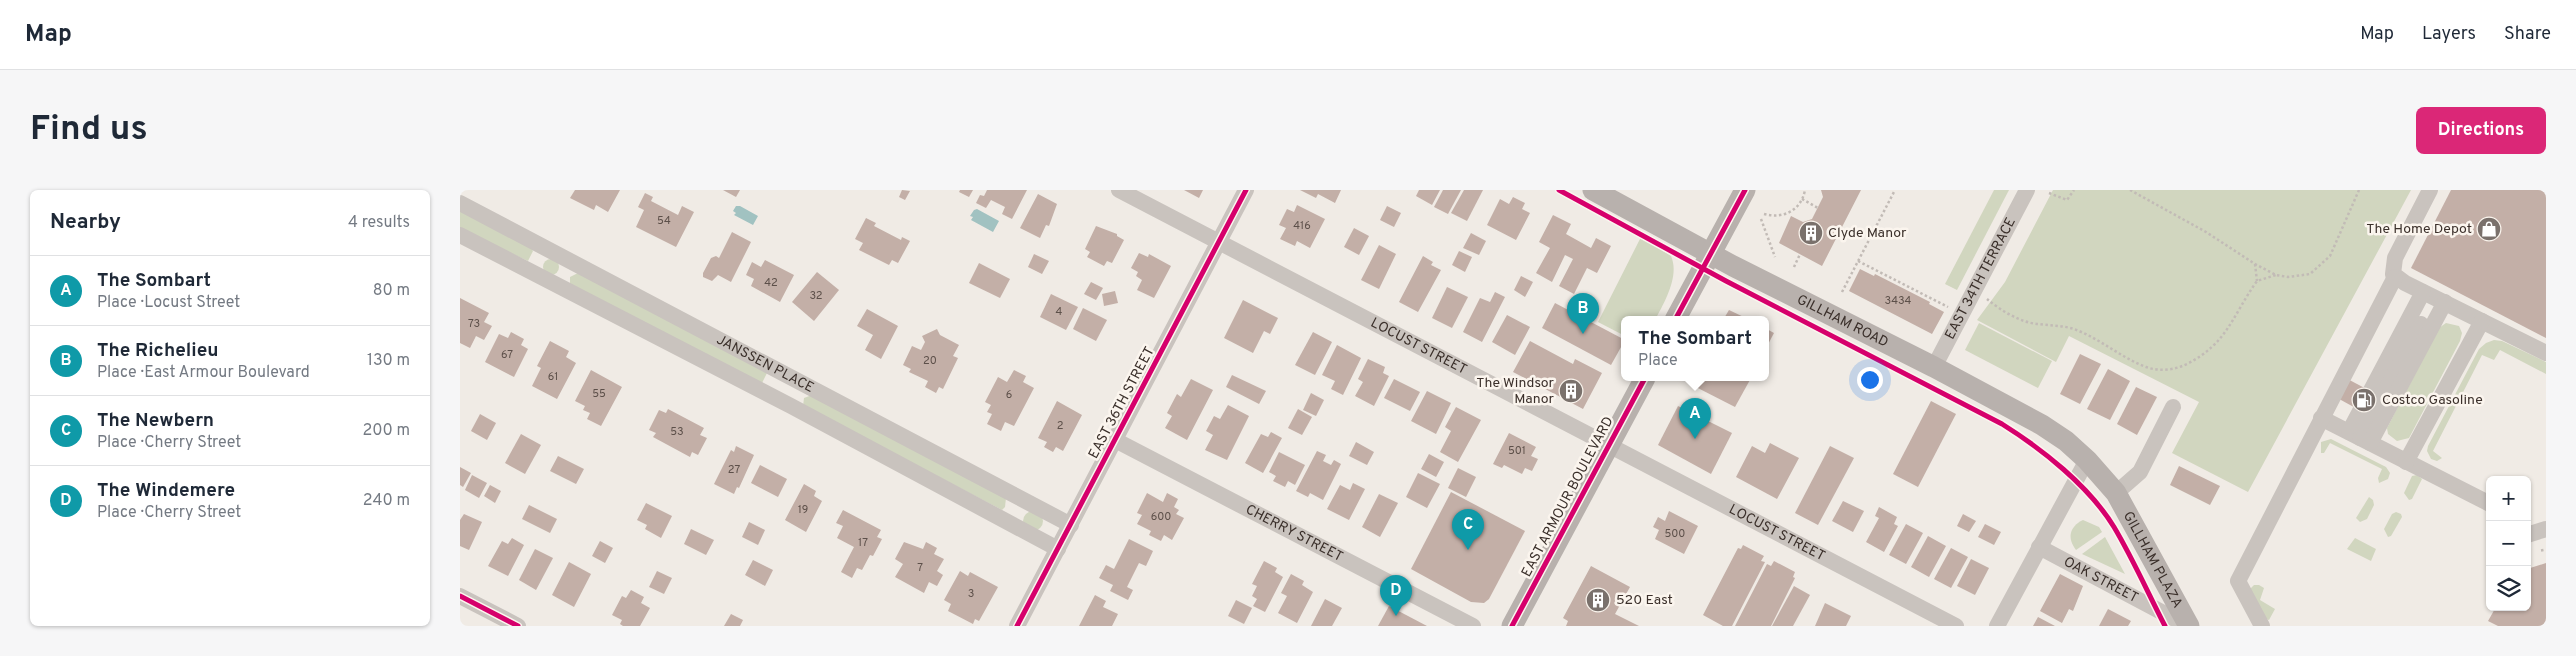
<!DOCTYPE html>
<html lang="en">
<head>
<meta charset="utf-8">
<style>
	body { margin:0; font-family:Overpass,sans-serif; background:#f6f6f7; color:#1f2937 }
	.controls { position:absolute; right:15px; bottom:15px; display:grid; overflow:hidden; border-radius:8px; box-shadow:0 1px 4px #0004 }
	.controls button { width:45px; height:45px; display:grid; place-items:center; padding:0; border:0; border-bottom:1px solid #e0e1e3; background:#fff; color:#1f2937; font:25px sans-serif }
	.you { position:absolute; left:1409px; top:189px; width:18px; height:18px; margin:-12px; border:4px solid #fff; border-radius:50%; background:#1a73e8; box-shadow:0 0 0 8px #1a73e833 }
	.badge { display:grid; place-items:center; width:32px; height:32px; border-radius:50%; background:#db2777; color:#fff; font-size:16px; font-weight:700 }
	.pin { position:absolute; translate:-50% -41px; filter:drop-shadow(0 1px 2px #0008) }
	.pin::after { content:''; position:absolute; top:26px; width:18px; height:15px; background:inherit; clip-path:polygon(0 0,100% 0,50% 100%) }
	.popup { position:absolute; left:1161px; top:126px; width:148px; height:65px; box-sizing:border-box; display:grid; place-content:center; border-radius:8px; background:#fff; filter:drop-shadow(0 1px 4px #0005); font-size:16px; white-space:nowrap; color:#747a83 }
	.popup b { font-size:19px; color:#1f2937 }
	.popup::after { content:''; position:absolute; left:50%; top:100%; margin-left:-10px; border:10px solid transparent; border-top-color:#fff }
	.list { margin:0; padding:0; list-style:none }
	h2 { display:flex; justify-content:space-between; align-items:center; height:65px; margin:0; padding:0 20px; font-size:21px }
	h2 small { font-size:16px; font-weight:400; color:#747a83 }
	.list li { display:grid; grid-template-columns:32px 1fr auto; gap:15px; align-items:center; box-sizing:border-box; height:70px; padding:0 20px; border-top:1px solid #e0e1e3 }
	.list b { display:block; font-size:19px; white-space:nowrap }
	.list p { margin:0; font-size:16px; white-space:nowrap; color:#747a83 }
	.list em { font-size:16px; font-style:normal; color:#747a83 }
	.icon { flex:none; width:28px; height:28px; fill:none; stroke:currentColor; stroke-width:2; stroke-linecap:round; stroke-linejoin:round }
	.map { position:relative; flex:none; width:2086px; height:436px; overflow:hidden; border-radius:8px }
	header { display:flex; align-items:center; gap:30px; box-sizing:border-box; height:70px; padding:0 25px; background:#fff; border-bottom:1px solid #e0e1e3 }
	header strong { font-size:24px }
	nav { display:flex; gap:28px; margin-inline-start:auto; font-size:18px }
	.intro { display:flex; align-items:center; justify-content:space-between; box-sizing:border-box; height:120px; padding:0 30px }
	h1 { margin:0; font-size:35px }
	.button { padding:12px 22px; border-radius:8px; background:#db2777; color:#fff; font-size:18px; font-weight:700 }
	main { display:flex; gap:30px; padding:0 30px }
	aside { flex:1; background:#fff; border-radius:8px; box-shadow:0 1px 4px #0004 }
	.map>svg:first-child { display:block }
</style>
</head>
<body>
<header>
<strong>Map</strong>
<nav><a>Map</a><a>Layers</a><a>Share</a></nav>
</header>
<div class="intro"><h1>Find us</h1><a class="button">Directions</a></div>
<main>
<aside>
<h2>Nearby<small>4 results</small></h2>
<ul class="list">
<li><span class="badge" style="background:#0f9aa8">A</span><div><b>The Sombart</b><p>Place · Locust Street</p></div><em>80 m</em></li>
<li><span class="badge" style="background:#0f9aa8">B</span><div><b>The Richelieu</b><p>Place · East Armour Boulevard</p></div><em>130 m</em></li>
<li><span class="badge" style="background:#0f9aa8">C</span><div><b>The Newbern</b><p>Place · Cherry Street</p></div><em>200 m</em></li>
<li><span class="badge" style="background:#0f9aa8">D</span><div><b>The Windemere</b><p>Place · Cherry Street</p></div><em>240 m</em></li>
</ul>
</aside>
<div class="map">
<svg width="2086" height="436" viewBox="0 0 2086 436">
	<rect width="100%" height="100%" fill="#f0ebe5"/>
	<g fill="#d1d6bf">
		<path d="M1534 0H1549L1497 100 1485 94Z"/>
		<path d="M1593 0H1951L1788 302 1712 263 1739 212 1609 146 1596 172 1517 130 1545 92Z"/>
		<path d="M0 20 71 58 73 61 68 71 0 40Z"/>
		<path d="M1181 47 1211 66C1220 86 1204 113 1195 130H1165V146L1138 132Z"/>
		<circle cx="91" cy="77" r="8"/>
		<path d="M118 83 307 183 302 193 110 95V87Z"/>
		<path d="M1519 133 1592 171 1578 198 1505 160Z"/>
		<path d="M1986 133 1999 136 2002 143 2000 151 1949 248 1937 251 1928 244 1927 238 1979 138Z"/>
		<path d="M2034 150 2042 151 2086 172V184L2040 160 2034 170 2022 165 1973 261 1982 268 1977 271 1971 269 1967 261 1968 256 2019 159 2026 153Z"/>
		<path d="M352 205 546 308 545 317 542 320 343 216 344 208Z"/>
		<path d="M1871 249 1926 277 1930 283 1928 289 1919 293 1918 288 1922 279 1870 253 1864 263H1861V252Z"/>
		<path d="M1957 285 1962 289 1952 309 1949 310 1944 303 1952 286Z"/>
		<path d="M1909 307 1913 310 1914 315 1907 329 1900 332 1896 328Z"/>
		<circle cx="573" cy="331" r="10"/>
		<path d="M1936 322 1941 324 1942 327 1931 346 1928 347 1924 339 1932 324Z"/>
		<path d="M1623 330 1639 337 1642 342 1616 360C1607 348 1609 337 1623 330Z"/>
		<path d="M1645 347 1665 384 1622 364Z"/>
		<path d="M1895 348 1916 359 1911 371 1887 359Z"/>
		<path d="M1794 395H1799L1804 398 1800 410 1815 419 1809 430 1806 429 1790 399Z"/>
	</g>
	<g fill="#a1c2c1">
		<path d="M276 16H280L298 26 293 35 274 25 276 23 273 21Z"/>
		<path d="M517 19 539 31 533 42 511 30 513 27 510 26 514 20Z"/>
	</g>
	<g fill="#c3afa7">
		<path d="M115 0H160L148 22 136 15 134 20 110 8Z"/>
		<path d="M263 0H280L276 7Z"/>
		<path d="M442 0 450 1 445 10 439 7Z"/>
		<path d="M500 0H513L509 7 499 2Z"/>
		<path d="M527 0H567L552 29 542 24 545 17 531 10 526 18 516 13 520 5 524 6Z"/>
		<path d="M724 0H743L739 8Z"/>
		<path d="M840 0H881L875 13 858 4 856 8Z"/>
		<path d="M959 0H980L972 15 956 6Z"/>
		<path d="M983 0H1001L988 24 974 17Z"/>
		<path d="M1004 0H1023L1007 31 991 23Z"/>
		<path d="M1361 0H1401L1362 76 1319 53 1331 26 1343 32 1352 29 1363 7Z"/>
		<path d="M1991 0H2086V148L1951 78Z"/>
		<path d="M185 3 193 7 191 11 218 25 222 16 234 22 216 57 176 37 184 20 178 17Z"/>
		<path d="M578 4 597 14 589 36 586 35 580 48 560 38Z"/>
		<path d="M1053 7 1065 13 1062 19 1070 23 1056 50 1027 35 1040 9 1049 14Z"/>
		<path d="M837 15 865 29 850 58 837 51 835 56 820 49 826 38 819 35 827 19 834 22Z"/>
		<path d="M927 16 941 23 934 37 920 30Z"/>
		<path d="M1093 25 1111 34 1106 44 1131 58 1136 48 1151 56 1137 83 1127 78 1114 104 1099 96 1113 69 1105 65 1092 92 1076 83 1090 58 1079 52Z"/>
		<path d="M406 28 416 33 414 36 441 50 442 47 450 51 438 73 432 70 429 75 399 60 403 53 395 49Z"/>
		<path d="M636 36 657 44V46L664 50 652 73 647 71 644 76 627 67 630 62 625 59Z"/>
		<path d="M894 38 909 46 899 65 884 57Z"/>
		<path d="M272 42 291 52 271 92 258 85 252 91 243 87V83L251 68 256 66 259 68Z"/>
		<path d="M1011 43 1026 51 1019 65 1003 58Z"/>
		<path d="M919 55 936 64 919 99 901 90Z"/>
		<path d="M999 61 1012 67 1005 82 992 75Z"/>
		<path d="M679 63 688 67 689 64 711 76 694 108 677 100 682 90 676 86 678 82 671 78Z"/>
		<path d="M574 64 589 71 582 84 568 77Z"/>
		<path d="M963 66 973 72 971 75 981 80 958 122 939 112Z"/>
		<path d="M305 70 334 85 320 112 291 96 294 89 286 85 292 72 301 77Z"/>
		<path d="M519 73 550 89 540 108 509 93Z"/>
		<path d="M1400 79 1414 86 1415 84 1470 112 1469 114 1484 122 1472 144 1389 101Z"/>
		<path d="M357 82 379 100 354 131 332 112Z"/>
		<path d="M1061 86 1073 92 1065 107 1054 100Z"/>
		<path d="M631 92 643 98 636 110 624 104Z"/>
		<path d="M987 97 1008 107 992 138 972 128Z"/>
		<path d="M655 101 658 113 644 116 642 104Z"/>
		<path d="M1035 102 1045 107 1022 152 1003 142 1020 108 1030 112Z"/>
		<path d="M591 104 618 117 606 140 580 127Z"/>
		<path d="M0 108 29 123 24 132 32 136 24 150 16 146 10 158 0 153Z"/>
		<path d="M783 110 818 128 810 144 804 141 793 163 764 148Z"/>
		<path d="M1095 113 1165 150 1151 175 1082 138Z"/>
		<path d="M623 118 647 130 636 151 613 139Z"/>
		<path d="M407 119 438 136 421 169 405 160 413 145 397 136Z"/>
		<path d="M1269 120 1290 130H1263Z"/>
		<path d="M1047 125 1070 137 1055 165 1032 152Z"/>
		<path d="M1305 138 1314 143 1305 160Z"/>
		<path d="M477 139 480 145 499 155 493 166 498 168 483 199 479 197 476 203 465 197 468 191 449 182 451 179 443 175 452 156 461 160 465 152 462 146Z"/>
		<path d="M51 142 64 149 61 155 68 159 54 187 25 172 39 144 48 148Z"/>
		<path d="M853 142 872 152 855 185 835 175Z"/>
		<path d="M90 151 109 161 106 167 116 173 97 209 72 196 81 178 77 176Z"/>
		<path d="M1070 151 1113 174 1115 169 1142 183 1123 219 1053 182Z"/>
		<path d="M877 155 901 168 883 205 871 199 875 191 862 185Z"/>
		<path d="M1620 164 1641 174 1620 214 1600 204Z"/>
		<path d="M908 169 925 177 923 183 929 186 914 216 895 206 903 192 898 189Z"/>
		<path d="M1648 179 1670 191 1650 230 1627 219Z"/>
		<path d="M131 180 162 197 141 236 127 229 130 223 123 220 125 216 115 211Z"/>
		<path d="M554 180 566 186 563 192 574 198 554 236 545 232 541 241 527 234 532 224 527 222 531 215 525 212 538 187 547 192Z"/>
		<path d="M772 185 806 201 799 214 766 197Z"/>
		<path d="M1880 185 1933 213 1923 233 1870 204Z"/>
		<path d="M1233 188H1291L1275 217 1230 194Z"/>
		<path d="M731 189 753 200 727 250 705 238 712 226 707 223 717 204 721 207Z"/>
		<path d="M934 189 960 202 950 221 924 208Z"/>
		<path d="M1676 197 1697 207 1677 245 1657 234Z"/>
		<path d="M967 201 991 213 976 244 951 231Z"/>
		<path d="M851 203 864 210 856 226 843 220Z"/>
		<path d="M597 211 622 225 603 261 596 257 593 262 584 257 587 252 578 248Z"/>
		<path d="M1471 211 1496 224 1458 297 1433 284Z"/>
		<path d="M768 215 789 226 767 270 745 260 753 245 746 241 754 226 760 229Z"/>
		<path d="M1218 216 1272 243 1251 284 1198 255Z"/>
		<path d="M996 217 1021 230 998 272 980 262 991 241 985 237Z"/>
		<path d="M208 219 244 238 240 245 247 248 238 265 232 262 230 267 193 247 196 243 189 240 199 220 206 223Z"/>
		<path d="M838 219 852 227 842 245 828 238Z"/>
		<path d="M20 224 36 233 27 250 11 241Z"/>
		<path d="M811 242 822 248 803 283 785 273 801 244 808 247Z"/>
		<path d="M1049 243 1076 257 1071 266 1078 269 1072 281 1065 278 1062 284 1044 275 1042 278 1033 274Z"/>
		<path d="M61 244 81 255 65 284 45 273Z"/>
		<path d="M896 252 914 262 907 275 889 266Z"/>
		<path d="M1310 253 1339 268 1317 309 1276 287 1292 256 1305 263Z"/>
		<path d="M276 256 294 265 279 298 277 297 274 304 254 294 271 260 274 262Z"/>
		<path d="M1370 256 1394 268 1358 335 1335 323Z"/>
		<path d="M857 261 866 265 863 271 871 275 874 270 881 274 863 310 850 303 848 307 836 301Z"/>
		<path d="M819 262 845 275 835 295 828 291 825 297 813 291 816 286 809 282Z"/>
		<path d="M969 264 984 272 976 287 961 279Z"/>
		<path d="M98 266 124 279 116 294 90 281Z"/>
		<path d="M300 275 327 289 318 307 291 293Z"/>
		<path d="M1719 276 1760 296 1750 315 1710 295Z"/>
		<path d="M0 277 11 283 3 297 0 295Z"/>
		<path d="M998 278 1016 287 1006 307 988 298Z"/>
		<path d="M958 283 980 294 967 318 946 307Z"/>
		<path d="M12 285 27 293 19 308 5 300Z"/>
		<path d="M893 293 905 299 889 330 867 319 880 295 890 300Z"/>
		<path d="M344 294 356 301 354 306 362 311 346 342 325 330Z"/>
		<path d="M30 295 41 301 35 313 24 306Z"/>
		<path d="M991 302 1065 341 1029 409 1024 413 1011 412 951 379Z"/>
		<path d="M687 303 703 312 707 303 718 309 714 317 719 320 716 324 724 328 712 350 704 345 701 351 689 345 691 341 677 334 682 325 677 323Z"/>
		<path d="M919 304 938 313 920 347 902 337Z"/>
		<path d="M1383 311 1404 321 1393 342 1372 331Z"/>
		<path d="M186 313 212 326 201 348 185 339 187 335 177 330Z"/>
		<path d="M69 315 97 329 90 343 62 329Z"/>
		<path d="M1419 317 1437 327 1434 334 1438 336 1424 362 1406 352 1419 328 1415 326Z"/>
		<path d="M383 320 421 340 417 347 422 349 413 366 410 365 402 380 397 378 392 388 381 382 394 357 377 348 383 336 376 333Z"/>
		<path d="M1209 321 1238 336 1224 364 1195 349 1199 340 1193 337 1198 327 1205 331Z"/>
		<path d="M4 324 22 332 9 360 0 356V330Z"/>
		<path d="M1503 324 1516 331 1509 342 1497 336Z"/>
		<path d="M289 332 305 340 298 355 282 347Z"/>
		<path d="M1446 334 1463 343 1446 374 1429 365Z"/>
		<path d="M1525 334 1541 342 1534 355 1518 347Z"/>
		<path d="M231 339 254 350 246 365 224 354Z"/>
		<path d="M1468 346 1486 356 1469 387 1451 377Z"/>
		<path d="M52 348 64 355 48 386 28 376 42 351 48 354Z"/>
		<path d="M669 349 693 361 686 376 679 373 667 397 673 400 668 410 650 401 653 395 639 388 646 375 654 379Z"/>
		<path d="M140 351 153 358 145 373 132 366Z"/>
		<path d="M444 352 463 359 466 352 477 358 474 364 484 369 477 381 483 385 477 396 469 392 464 403 435 387 443 374 435 369Z"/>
		<path d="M1283 355 1304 366 1301 371 1305 372 1272 436H1263L1243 425 1278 358 1281 359Z"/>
		<path d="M1491 358 1508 367 1491 398 1474 389Z"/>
		<path d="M75 359 93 368 76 400 59 390Z"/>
		<path d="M1511 369 1529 378 1515 405 1497 396Z"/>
		<path d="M293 370 313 380 305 396 285 385Z"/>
		<path d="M804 371 817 378 815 382 823 387 805 422 793 416 797 409 792 406 797 396 792 394Z"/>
		<path d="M1314 371 1335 382 1333 387 1335 388 1311 436H1275L1307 374 1311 376Z"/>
		<path d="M109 372 131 384 114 417 92 405Z"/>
		<path d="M2086 373V436H2038L2028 431 2036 417H2067V379Z"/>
		<path d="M1131 376 1170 397 1155 424 1179 436H1106L1108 431 1103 428Z"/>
		<path d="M197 381 212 388 204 404 189 397Z"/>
		<path d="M500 381 508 386 510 382 538 397 519 431 515 429 513 434 488 421 491 414 484 410Z"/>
		<path d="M831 384 844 391 842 395 853 402 837 433 818 423 827 406 821 403Z"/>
		<path d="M1600 384 1623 396 1613 421 1609 419 1602 433 1580 421Z"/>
		<path d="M1334 396 1350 405 1333 436H1312Z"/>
		<path d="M171 400 184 407 181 413 190 418 180 436H163L160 434 162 430 152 425 162 406 166 408Z"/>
		<path d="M635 405 646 411 643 417 658 424 652 436H619Z"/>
		<path d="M865 409 882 418 872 436H851Z"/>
		<path d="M776 410 792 418 784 434 768 426Z"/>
		<path d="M1365 413 1391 426 1386 436H1355Z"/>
		<path d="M929 416 967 436H918Z"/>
		<path d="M1648 419 1671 431 1668 436H1639Z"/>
		<path d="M271 424 283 430 280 436H264Z"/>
		<path d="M1578 427 1595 436H1573Z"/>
	</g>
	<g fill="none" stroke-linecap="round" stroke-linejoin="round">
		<g stroke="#c2bbb6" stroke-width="2.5" stroke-dasharray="2.5 2.5" stroke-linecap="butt">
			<path d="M1670 0 1746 42 1795 74 1816 85 1828 87 1850 84 1870 66 1899 0"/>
			<path d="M1589 3 1607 10 1614 0"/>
			<path d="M1342 9 1358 18"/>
			<path d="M1304 24C1323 29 1341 21 1345 0"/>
			<path d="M1301 29 1315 67"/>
			<path d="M1398 71 1488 117"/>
			<path d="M1795 74 1797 91"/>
			<path d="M1334 77 1340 64"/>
			<path d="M1382 102 1435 0"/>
			<path d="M1527 109C1540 120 1561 133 1578 134 1592 136 1606 135 1619 141 1643 151 1662 168 1686 177 1700 182 1714 180 1727 174 1768 153 1772 126 1797 91L1816 85"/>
			<path d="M2082 359 2083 364"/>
		</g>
		<g stroke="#c9c3be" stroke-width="16">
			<path id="s1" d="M659 0 1496 436"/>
			<path d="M1970 0 1935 68 1933 84 1945 93 2086 163"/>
			<path id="s2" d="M0 13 611 335"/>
			<path d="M0 45 331 216 598 359"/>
			<path id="s3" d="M1474 177 1567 0"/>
			<path d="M1861 228 2030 314"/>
			<path d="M1889 242 1963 102"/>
			<path d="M1900 248 1961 134"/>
			<path id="s4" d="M655 250 1013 436"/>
			<path d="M1910 253 1985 112"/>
			<path d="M1946 272 2022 131"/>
			<path d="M1656 303 1680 282 1713 217"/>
			<path d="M2067 345 2086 339"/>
			<path id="s5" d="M1579 357 1728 436"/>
			<path d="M0 406 58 436"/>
			<path d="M557 436 786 0"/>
			<path d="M1537 436 1627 270"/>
			<path d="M1802 436 1778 391 1935 87"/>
		</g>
		<g stroke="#b8b1ad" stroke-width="21">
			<path id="s6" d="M1133 0 1273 76 1474 177 1582 235 1606 251 1627 270 1656 303 1729 436"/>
			<path d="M1215 130 1285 0"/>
			<path d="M1052 436 1185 188"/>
		</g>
		<g stroke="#fbf5ee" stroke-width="8">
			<g id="cycleway">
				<path d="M1099 0 1266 91 1542 234C1582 259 1629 296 1654 337 1673 369 1688 403 1705 436"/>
				<path d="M1215 130 1285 0"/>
				<path d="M0 406 58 436"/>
				<path d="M557 436 786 0"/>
				<path d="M1052 436 1185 188"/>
			</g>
		</g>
		<use href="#cycleway" stroke="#d6006c" stroke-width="5"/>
	</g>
	<defs>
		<g id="shop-disc" transform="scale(1.25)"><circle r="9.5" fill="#7a716c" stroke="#fbf5ee"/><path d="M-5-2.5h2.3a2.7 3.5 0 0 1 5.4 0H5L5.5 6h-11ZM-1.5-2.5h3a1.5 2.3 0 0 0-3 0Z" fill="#fff"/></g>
		<g id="building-disc" transform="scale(1.25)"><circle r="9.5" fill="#7a716c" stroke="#fbf5ee"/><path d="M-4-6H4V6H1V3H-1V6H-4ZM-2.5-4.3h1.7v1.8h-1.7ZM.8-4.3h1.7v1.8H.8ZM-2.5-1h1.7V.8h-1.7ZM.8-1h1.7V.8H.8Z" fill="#fff"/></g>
		<g id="fuel-disc" transform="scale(1.25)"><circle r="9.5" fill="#7a716c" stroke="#fbf5ee"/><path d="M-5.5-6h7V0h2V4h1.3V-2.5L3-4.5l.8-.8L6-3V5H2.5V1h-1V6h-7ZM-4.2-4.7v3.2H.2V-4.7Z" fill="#fff"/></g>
	</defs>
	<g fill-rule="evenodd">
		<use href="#shop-disc" x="2029" y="39"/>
		<use href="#building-disc" x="1351" y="43"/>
		<use href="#building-disc" x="1111" y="201"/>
		<use href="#fuel-disc" x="1904" y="210"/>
		<use href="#building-disc" x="1138" y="410"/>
	</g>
	<g text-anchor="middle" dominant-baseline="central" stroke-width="5" stroke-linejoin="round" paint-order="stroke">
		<g font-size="11" fill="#5d504a">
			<text x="204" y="31">54</text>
			<text x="842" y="36">416</text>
			<text x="311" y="93">42</text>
			<text x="356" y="106">32</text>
			<text x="1438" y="111">3434</text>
			<text x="599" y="122">4</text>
			<text x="14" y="134">73</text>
			<text x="47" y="165">67</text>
			<text x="470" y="171">20</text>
			<text x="93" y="187">61</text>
			<text x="139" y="204">55</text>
			<text x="549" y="205">6</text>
			<text x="600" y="236">2</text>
			<text x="217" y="242">53</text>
			<text x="1057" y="261">501</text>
			<text x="274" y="280">27</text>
			<text x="343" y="320">19</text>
			<text x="701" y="327">600</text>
			<text x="1215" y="344">500</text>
			<text x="403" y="353">17</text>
			<text x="460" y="378">7</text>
			<text x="511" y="404">3</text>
		</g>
		<g font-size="14" fill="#3b302b" stroke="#fbf5ee" text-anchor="start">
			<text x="2012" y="39" text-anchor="end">The Home Depot</text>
			<text x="1368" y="43">Clyde Manor</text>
			<text x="1094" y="193" text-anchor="end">The Windsor<tspan x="1094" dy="16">Manor</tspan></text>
			<text x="1922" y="210">Costco Gasoline</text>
			<text x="1156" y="410">520 East</text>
		</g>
		<g font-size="14" fill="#3b302b" stroke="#fbf5ee">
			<text stroke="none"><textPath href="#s3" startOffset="100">EAST 34TH TERRACE</textPath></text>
			<text stroke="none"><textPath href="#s6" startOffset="282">GILLHAM ROAD</textPath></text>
			<text stroke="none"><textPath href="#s1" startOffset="338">LOCUST STREET</textPath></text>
			<text stroke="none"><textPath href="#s2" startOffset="345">JANSSEN PLACE</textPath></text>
			<text transform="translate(662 213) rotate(-62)">EAST 36TH STREET</text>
			<text transform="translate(1108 307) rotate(-62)">EAST ARMOUR BOULEVARD</text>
			<text stroke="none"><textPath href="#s4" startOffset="202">CHERRY STREET</textPath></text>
			<text stroke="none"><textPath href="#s1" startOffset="742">LOCUST STREET</textPath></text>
			<text stroke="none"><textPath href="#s6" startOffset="684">GILLHAM PLAZA</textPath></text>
			<text stroke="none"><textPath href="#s5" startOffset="70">OAK STREET</textPath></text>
		</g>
	</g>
</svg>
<div class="controls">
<button>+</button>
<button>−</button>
<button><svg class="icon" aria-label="layers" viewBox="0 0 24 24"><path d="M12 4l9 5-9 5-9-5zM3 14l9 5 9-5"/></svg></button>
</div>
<div class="you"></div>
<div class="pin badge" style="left:1235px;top:249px;background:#0f9aa8">A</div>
<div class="popup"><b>The Sombart</b>Place</div>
<div class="pin badge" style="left:1123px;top:144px;background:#0f9aa8">B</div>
<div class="pin badge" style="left:1008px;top:360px;background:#0f9aa8">C</div>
<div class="pin badge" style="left:936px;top:426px;background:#0f9aa8">D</div>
</div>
</main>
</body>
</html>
